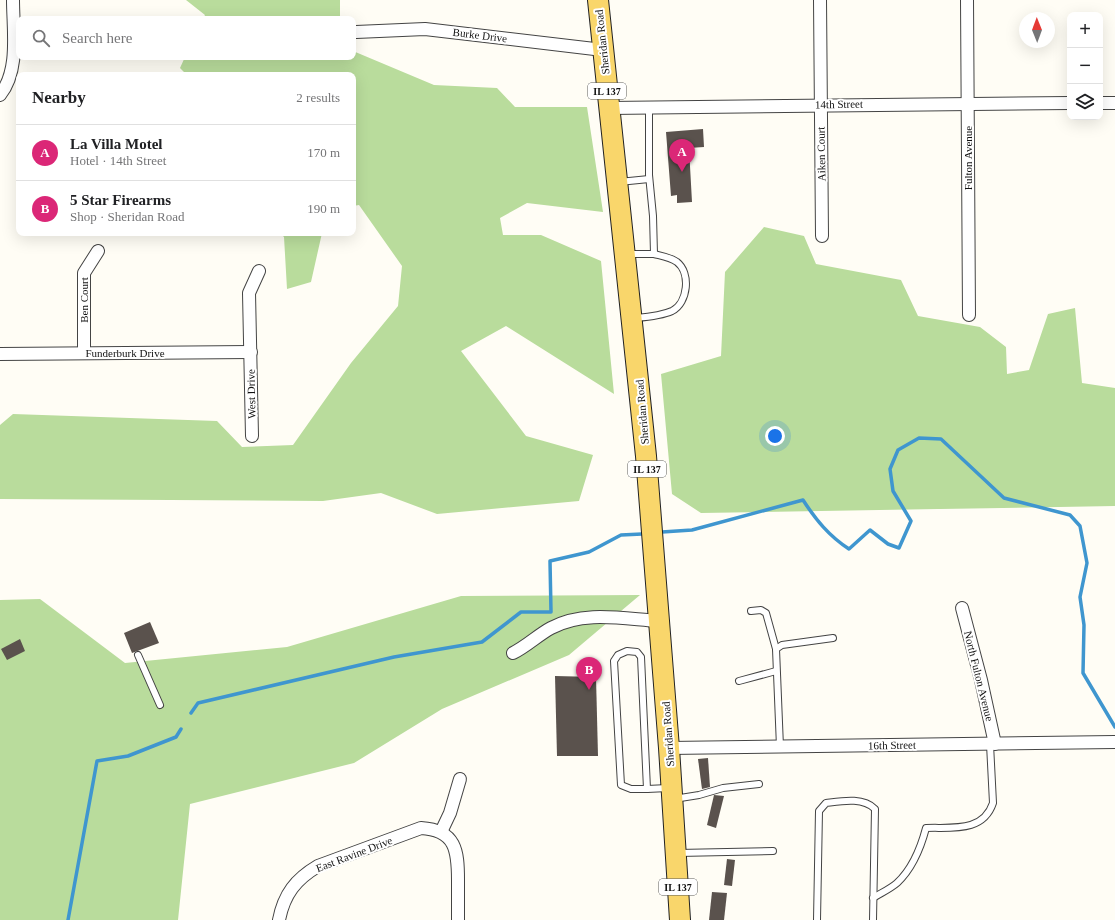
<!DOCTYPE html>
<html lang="en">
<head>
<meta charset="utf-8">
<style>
	body { margin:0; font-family:"Times New Roman",serif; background:#f2f2f2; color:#202124 }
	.controls { position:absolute; right:12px; top:12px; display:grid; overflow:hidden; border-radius:8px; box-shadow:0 4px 16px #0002 }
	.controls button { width:36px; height:36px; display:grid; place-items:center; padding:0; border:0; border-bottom:1px solid #e0e0e0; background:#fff; color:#202124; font:20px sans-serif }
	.compass { position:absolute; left:1019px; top:12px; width:36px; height:36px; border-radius:50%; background:#fff; box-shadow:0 4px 16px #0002; rotate:359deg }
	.you { position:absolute; left:775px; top:436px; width:14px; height:14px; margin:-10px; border:3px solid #fff; border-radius:50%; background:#1a73e8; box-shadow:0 0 0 6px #1a73e833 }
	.badge { display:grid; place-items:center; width:26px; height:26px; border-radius:50%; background:#db2777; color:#fff; font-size:13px; font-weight:700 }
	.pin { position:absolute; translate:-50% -33px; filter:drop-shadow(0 1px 2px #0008) }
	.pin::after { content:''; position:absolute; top:21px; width:14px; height:12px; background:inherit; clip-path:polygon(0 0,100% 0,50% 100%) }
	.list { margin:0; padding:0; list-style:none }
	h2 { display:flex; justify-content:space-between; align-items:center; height:52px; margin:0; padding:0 16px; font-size:17px }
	h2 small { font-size:13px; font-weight:400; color:#757577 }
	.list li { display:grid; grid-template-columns:26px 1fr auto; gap:12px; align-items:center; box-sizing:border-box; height:56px; padding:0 16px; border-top:1px solid #e0e0e0 }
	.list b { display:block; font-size:15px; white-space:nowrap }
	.list p { margin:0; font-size:13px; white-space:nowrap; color:#757577 }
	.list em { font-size:13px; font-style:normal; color:#757577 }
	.icon { flex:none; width:22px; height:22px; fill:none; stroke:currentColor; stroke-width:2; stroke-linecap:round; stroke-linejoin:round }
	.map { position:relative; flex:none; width:1115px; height:920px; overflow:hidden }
	.search { position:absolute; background:#fff; box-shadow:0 4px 16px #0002; left:16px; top:16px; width:340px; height:44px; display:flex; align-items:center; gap:10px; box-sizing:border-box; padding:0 14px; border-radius:8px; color:#757577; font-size:15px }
	.panel { position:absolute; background:#fff; box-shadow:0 4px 16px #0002; left:16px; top:72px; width:340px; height:164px; border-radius:8px }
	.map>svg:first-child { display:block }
</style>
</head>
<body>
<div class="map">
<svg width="1115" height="920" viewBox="0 0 1115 920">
	<rect width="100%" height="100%" fill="#fffdf5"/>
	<g fill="#b9dc9c">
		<path d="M186 0H340V19H203L205 15Z"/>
		<path d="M353 51 434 85 497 88 515 107H587L603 212 527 203 500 218 503 235H541L601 261 614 394 506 326 461 351 526 436 593 455 579 501 437 514 381 493 323 501 0 499V425L13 414 217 421 242 447 293 445 351 363 398 306 402 266 359 205 353 206V75H187L180 68 185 57H353Z"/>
		<path d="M764 227 804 236 816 264 901 280 918 316 980 327 1006 347 1007 374 1029 370 1048 314 1075 308 1082 383 1115 388V506L701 513 672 494 661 374 721 356 725 272Z"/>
		<path d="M280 233H322L311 282 287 289 284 237Z"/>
		<path d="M640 595 569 655 442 709 354 763 190 804 178 920H0V600L40 599 125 663 287 647 461 596Z"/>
	</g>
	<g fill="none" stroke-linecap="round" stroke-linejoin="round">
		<g stroke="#3f96cf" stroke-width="3.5">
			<path d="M662 532 692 530 803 500C816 520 829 536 849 549L870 530 888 544 899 548 911 521 893 491 890 469 898 450 919 438 941 439 1004 498 1070 515 1080 526 1087 563 1080 597 1084 625 1083 673 1115 727"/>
			<path d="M191 713 198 703 394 657 482 642 521 612H551L550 561 589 552 621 535 642 534"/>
			<path d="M68 920 97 761 128 756 176 737 181 729"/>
		</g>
	</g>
	<g fill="#5a524d">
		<path d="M703 129 704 147 689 148 692 202 677 203V195L671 196 666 132Z"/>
		<path d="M150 622 159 643 132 653 124 633Z"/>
		<path d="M20 639 25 651 7 660 1 649Z"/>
		<path d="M555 676 596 677 598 756H557Z"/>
		<path d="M708 758 710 787 702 789 698 759Z"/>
		<path d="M714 795 724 796 716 828 707 825Z"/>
		<path d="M727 859 735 860 732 886 724 885Z"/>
		<path d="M712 892 727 893 724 920H709Z"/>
	</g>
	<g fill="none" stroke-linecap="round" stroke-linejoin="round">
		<g stroke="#444" stroke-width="8">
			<g id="service">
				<path d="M619 182 649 179"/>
				<path d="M628 254H654L653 216 649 175V107"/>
				<path d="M635 318C647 317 661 316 672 311 688 303 691 273 677 262 670 257 662 256 654 254"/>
				<path d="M751 611 761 610 766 613 776 649"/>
				<path d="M627 651 637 652 641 657 647 789H631L621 785 614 661 618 655Z"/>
				<path d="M138 655 160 705"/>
				<path d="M739 681 776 671"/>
				<path d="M780 747 776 649 782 645 833 638"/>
				<path d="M647 789 668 788"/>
				<path d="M674 799 699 795 723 788 759 784"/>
				<path d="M678 853 773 851"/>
				<path d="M873 898C881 893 890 889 897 883 912 869 921 847 926 828 951 827 983 833 993 803L990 744"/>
				<path d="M817 920 819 811 826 803C842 801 863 797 875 809L873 920"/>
			</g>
		</g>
		<g stroke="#444" stroke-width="14">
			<g id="minor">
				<path d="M820 0 822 236"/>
				<path d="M967 0 969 315"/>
				<path d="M356 32 425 29 603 50"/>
				<path d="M0 95C20 70 13 30 13 0"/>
				<path d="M1100 103H1115"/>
				<path d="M609 108 1070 103"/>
				<path d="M84 353V273L98 251"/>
				<path d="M0 354 251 352"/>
				<path d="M252 436 249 293 259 271"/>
				<path d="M962 608 981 680 995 744"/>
				<path d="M513 653C527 646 538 635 551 628 584 610 624 619 659 621"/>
				<path d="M669 748 1115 742"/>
				<path d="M441 832 450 813 460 779"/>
				<path d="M279 920C284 894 296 879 318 866L421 828C456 830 458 851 458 880 458 893 458 907 458 920"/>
			</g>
		</g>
		<g stroke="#222" stroke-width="22">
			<path id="primary" d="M598 0 646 456 669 748 680 920"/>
		</g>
		<use href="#service" stroke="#fff" stroke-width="6"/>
		<use href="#minor" stroke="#fff" stroke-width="12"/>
		<use href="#primary" stroke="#f9d66b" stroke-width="20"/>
	</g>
	<g text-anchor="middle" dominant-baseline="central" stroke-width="4" stroke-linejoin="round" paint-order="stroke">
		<g fill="#fff" stroke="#585858" stroke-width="1">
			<rect x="588" y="83" width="38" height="16" rx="3"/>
			<rect x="628" y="461" width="38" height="16" rx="3"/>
			<rect x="659" y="879" width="38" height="16" rx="3"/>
		</g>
		<g font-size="10" font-weight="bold" fill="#111">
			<text x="607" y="91">IL 137</text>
			<text x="647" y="469">IL 137</text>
			<text x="678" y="887">IL 137</text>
		</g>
		<g font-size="11" fill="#111" stroke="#fff">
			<text transform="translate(480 35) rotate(7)">Burke Drive</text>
			<text transform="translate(602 42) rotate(-96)">Sheridan Road</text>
			<text transform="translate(839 104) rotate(-1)">14th Street</text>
			<text transform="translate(821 154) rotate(-91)">Aiken Court</text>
			<text transform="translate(968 158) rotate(-90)">Fulton Avenue</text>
			<text transform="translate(84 300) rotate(-90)">Ben Court</text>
			<text x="125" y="353">Funderburk Drive</text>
			<text transform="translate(251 394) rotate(-91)">West Drive</text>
			<text transform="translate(642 412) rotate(-95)">Sheridan Road</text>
			<text transform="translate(979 676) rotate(76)">North Fulton Avenue</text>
			<text transform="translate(668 734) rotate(-94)">Sheridan Road</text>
			<text transform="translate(892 745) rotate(-1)">16th Street</text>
			<text transform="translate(354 854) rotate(-21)">East Ravine Drive</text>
		</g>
	</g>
</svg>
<div class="controls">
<button>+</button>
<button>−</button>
<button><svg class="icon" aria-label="layers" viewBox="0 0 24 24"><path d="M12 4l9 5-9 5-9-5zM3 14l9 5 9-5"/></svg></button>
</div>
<svg class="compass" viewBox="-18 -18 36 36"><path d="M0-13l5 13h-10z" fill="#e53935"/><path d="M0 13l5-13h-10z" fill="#757577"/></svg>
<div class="you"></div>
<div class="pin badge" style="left:682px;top:172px">A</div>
<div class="pin badge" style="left:589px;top:690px">B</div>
<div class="search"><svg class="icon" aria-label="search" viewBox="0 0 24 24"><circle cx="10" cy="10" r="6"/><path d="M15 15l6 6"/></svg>Search here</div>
<section class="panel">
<h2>Nearby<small>2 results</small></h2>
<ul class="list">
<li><span class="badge">A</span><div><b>La Villa Motel</b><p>Hotel · 14th Street</p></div><em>170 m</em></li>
<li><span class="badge">B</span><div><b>5 Star Firearms</b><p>Shop · Sheridan Road</p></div><em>190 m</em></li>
</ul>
</section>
</div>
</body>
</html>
